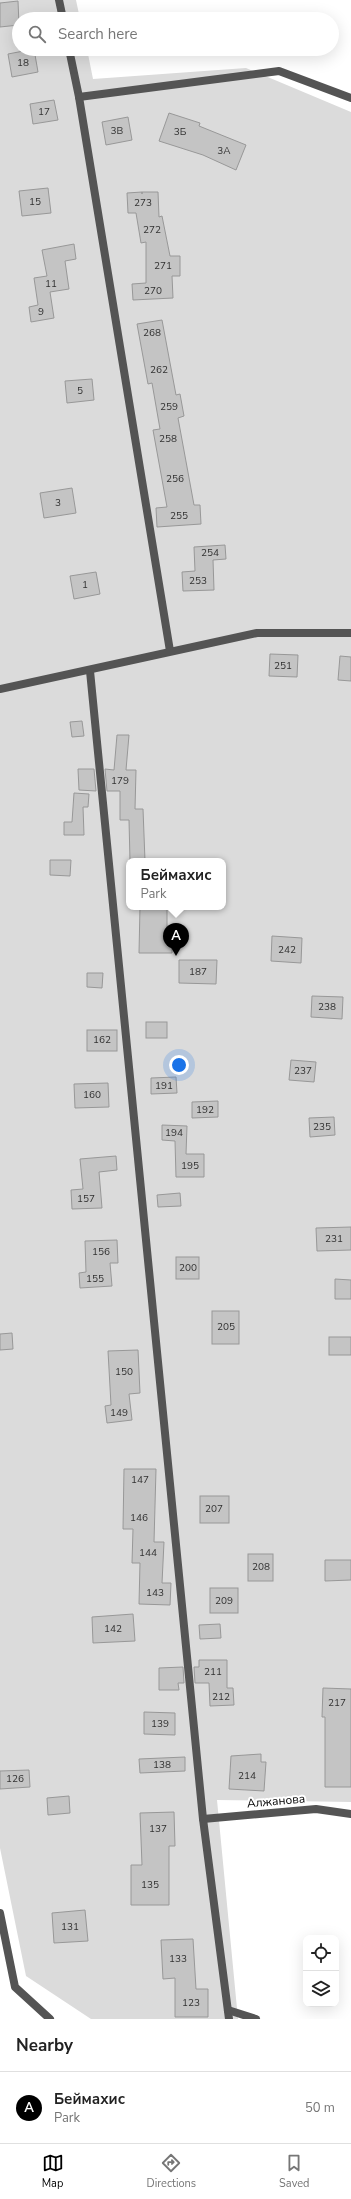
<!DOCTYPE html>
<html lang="en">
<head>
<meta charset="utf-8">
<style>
	body { margin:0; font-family:"Nunito Sans",sans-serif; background:#f6f6f6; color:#222 }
	.controls { position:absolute; right:12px; bottom:12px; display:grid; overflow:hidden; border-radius:8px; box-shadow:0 4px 16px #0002 }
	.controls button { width:36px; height:36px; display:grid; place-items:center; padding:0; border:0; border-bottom:1px solid #e0e0e0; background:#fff; color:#222; font:20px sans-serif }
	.you { position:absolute; left:179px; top:1065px; width:14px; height:14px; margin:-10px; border:3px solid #fff; border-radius:50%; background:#1a73e8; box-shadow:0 0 0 6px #1a73e833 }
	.badge { display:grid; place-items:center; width:26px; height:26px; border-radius:50%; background:#000; color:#fff; font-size:13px; font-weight:700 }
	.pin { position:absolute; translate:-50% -33px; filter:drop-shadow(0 1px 2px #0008) }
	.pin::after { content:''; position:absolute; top:21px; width:14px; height:12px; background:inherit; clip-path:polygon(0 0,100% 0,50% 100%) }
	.popup { position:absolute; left:126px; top:858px; width:100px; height:52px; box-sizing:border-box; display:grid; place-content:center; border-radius:8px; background:#fff; filter:drop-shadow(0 1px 3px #0005); font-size:13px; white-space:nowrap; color:#767676 }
	.popup b { font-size:15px; color:#222 }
	.popup::after { content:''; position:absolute; left:50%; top:100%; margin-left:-8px; border:8px solid transparent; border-top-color:#fff }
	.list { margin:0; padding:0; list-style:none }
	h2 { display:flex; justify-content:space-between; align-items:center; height:52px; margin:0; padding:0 16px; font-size:17px }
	h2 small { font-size:13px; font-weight:400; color:#767676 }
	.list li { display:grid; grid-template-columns:26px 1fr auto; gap:12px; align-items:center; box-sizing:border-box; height:72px; padding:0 16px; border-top:1px solid #e0e0e0 }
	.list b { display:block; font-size:15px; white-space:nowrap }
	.list p { margin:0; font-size:13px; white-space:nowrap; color:#767676 }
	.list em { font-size:13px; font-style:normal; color:#767676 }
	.icon { flex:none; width:22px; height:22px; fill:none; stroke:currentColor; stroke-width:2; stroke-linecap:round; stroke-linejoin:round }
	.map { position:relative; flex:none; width:351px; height:2019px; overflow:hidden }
	.search { position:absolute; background:#fff; box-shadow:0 4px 16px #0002; left:12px; right:12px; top:12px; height:44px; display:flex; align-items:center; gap:10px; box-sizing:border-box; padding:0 14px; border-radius:22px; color:#767676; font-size:15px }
	.sheet { height:124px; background:#fff }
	nav { display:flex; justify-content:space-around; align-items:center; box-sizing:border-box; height:56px; border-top:1px solid #e0e0e0; background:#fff; font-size:11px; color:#767676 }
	nav a { display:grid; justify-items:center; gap:2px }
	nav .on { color:#000 }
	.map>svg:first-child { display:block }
</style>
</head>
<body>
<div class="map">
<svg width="351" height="2019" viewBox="0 0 351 2019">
	<rect width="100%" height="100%" fill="#fff"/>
	<path fill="#dbdbdb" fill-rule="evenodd" d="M0 0H76L80 19H19V49H87L93 79 246 68 351 112V1802L217 1800 238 2019H91L26 1976 0 1848ZM129 861H223V907H129Z"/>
	<g fill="#c4c4c4" stroke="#989898">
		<path d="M18 1 19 25 0 27V3Z"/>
		<path d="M34 49 38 72 12 77 8 54Z"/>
		<path d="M54 100 58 120 33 124 30 104Z"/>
		<path d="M169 113 200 123 199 126 246 145 236 170 203 155 159 141Z"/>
		<path d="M128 117 132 140 106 145 102 122Z"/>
		<path d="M48 188 51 213 22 216 19 191Z"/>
		<path d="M142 192H158L159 217 162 216 170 256H180V276H172L173 298 133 300 132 284 146 283V242L141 243 136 213H128L127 193 142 192V194Z"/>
		<path d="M74 244 76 259 65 261 69 289 50 292 54 318 31 322 29 307 38 305 34 278 47 276 42 250Z"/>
		<path d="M162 320 176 395 180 394 184 416 178 418 194 505H200L201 524 157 527 156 508 167 507 153 430 160 429 152 383 148 384 137 324Z"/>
		<path d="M92 379 94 400 67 403 65 381Z"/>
		<path d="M72 488 76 513 44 518 40 493Z"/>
		<path d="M225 545 226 559 213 560 214 590 183 591 182 572 195 571 194 547Z"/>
		<path d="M96 572 100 594 74 599 70 576Z"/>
		<path d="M270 654 298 655 297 677 269 676Z"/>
		<path d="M340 656 351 657V681L338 680Z"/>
		<path d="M82 721 84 736 72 737 70 722Z"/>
		<path d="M117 735H129L126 770H136L135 809H143L145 861H130L129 820H120V791H107L105 769 114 770Z"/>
		<path d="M78 769H94L96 791 79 790Z"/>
		<path d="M74 793 89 794 88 807H83L84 835H64V822H72Z"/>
		<path d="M50 860H71L70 876 50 875Z"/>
		<path d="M140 907H167V935H172V953H139Z"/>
		<path d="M272 936 302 938 301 963 271 961Z"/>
		<path d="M179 960H217L216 984 179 983Z"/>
		<path d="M87 973H103L102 988 87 987Z"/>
		<path d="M312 996 343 997 342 1019 311 1017Z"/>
		<rect x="146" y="1022" width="21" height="16"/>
		<rect x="87" y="1030" width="30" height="21"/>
		<path d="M291 1060 316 1062 314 1082 289 1080Z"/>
		<path d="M176 1077 177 1093 151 1094V1078Z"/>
		<path d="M108 1083 109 1107 75 1108 74 1084Z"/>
		<path d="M218 1101V1117L192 1118V1102Z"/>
		<path d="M334 1117 335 1135 310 1137 309 1118Z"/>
		<path d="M162 1125 187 1126 186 1154H204V1177H176L175 1141 162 1140Z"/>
		<path d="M116 1156 117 1170 99 1172 102 1208 72 1209 71 1190 83 1189 80 1159Z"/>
		<path d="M180 1193 181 1206 158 1207 157 1195Z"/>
		<path d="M351 1227V1250L317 1251 316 1228Z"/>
		<path d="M117 1240 118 1263H110L112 1286 80 1288 79 1273 86 1272 85 1241Z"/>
		<rect x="176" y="1257" width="23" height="22"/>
		<path d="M335 1279 351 1280V1299H335Z"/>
		<rect x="212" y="1311" width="27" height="33"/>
		<path d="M12 1333 13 1349 0 1350V1334Z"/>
		<rect x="329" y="1337" width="22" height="18"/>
		<path d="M138 1350 140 1393 129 1394 132 1420 107 1423 105 1406 111 1405 108 1351Z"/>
		<path d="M124 1469H156L154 1542H164L162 1583H171L170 1605 139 1604 140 1563H132L133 1529H123Z"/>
		<rect x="200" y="1496" width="29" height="27"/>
		<rect x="248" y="1554" width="25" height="27"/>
		<path d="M325 1560H351V1580L325 1581Z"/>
		<rect x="210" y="1588" width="28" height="25"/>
		<path d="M133 1614 135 1641 93 1643 92 1617Z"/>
		<path d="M220 1624 221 1638 200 1639 199 1625Z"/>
		<path d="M199 1660H227V1688H233L234 1705 210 1706 209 1683H195L194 1667H199Z"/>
		<path d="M183 1667 184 1683H178L179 1690H159V1668Z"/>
		<path d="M323 1688 351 1689V1787H325V1717H322Z"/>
		<path d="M144 1712 175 1713V1735L144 1734Z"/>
		<path d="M261 1754V1762H266L264 1791 229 1789 231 1756Z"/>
		<path d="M185 1757V1771L140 1773 139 1759Z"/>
		<path d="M29 1770 30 1787 0 1789V1771Z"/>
		<path d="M69 1796 70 1813 48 1815 47 1798Z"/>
		<path d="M174 1812 175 1846H169V1905H131V1865H142L140 1813Z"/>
		<path d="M85 1910 88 1941 54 1943 52 1913Z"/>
		<path d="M193 1939 196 1989H208V2017H175V1978L163 1979 161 1940Z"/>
	</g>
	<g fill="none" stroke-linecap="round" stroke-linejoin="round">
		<g stroke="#545454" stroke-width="8">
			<path d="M59 0 63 19"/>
			<path d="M69 49 79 97 170 651"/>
			<path d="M79 97 279 71 351 98"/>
			<path d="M90 671 203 1819 229 2019"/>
			<path d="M0 689 257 633H351"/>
			<path d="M203 1819 316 1809 351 1814"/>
			<path d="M0 1913 15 1987 50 2019"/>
			<path d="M228 2010 256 2019"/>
		</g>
	</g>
	<g text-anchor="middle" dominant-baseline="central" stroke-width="4" stroke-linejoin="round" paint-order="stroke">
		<g font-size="10" fill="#313131">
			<text x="23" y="63">18</text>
			<text x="44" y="112">17</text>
			<text x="117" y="131">3В</text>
			<text x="180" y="132">3Б</text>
			<text x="224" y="151">3А</text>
			<text x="35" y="202">15</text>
			<text x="143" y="203">273</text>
			<text x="152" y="230">272</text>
			<text x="163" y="266">271</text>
			<text x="51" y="284">11</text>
			<text x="153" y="291">270</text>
			<text x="41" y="312">9</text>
			<text x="152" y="333">268</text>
			<text x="159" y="370">262</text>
			<text x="80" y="391">5</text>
			<text x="169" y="407">259</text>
			<text x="168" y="439">258</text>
			<text x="175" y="479">256</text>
			<text x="58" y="503">3</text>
			<text x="179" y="516">255</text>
			<text x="210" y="553">254</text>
			<text x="198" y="581">253</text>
			<text x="85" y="585">1</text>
			<text x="283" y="666">251</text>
			<text x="120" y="781">179</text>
			<text x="287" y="950">242</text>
			<text x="198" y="972">187</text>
			<text x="327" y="1007">238</text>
			<text x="102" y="1040">162</text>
			<text x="303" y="1071">237</text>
			<text x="164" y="1086">191</text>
			<text x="92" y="1095">160</text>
			<text x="205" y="1110">192</text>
			<text x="322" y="1127">235</text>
			<text x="174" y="1133">194</text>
			<text x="190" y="1166">195</text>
			<text x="86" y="1199">157</text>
			<text x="334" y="1239">231</text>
			<text x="101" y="1252">156</text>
			<text x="188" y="1268">200</text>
			<text x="95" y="1279">155</text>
			<text x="226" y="1327">205</text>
			<text x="124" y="1372">150</text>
			<text x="119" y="1413">149</text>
			<text x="140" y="1480">147</text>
			<text x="214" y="1509">207</text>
			<text x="139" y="1518">146</text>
			<text x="148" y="1553">144</text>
			<text x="261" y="1567">208</text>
			<text x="155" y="1593">143</text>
			<text x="224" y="1601">209</text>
			<text x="113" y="1629">142</text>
			<text x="213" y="1672">211</text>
			<text x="221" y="1697">212</text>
			<text x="337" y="1703">217</text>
			<text x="160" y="1724">139</text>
			<text x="162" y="1765">138</text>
			<text x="247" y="1776">214</text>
			<text x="15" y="1779">126</text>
			<text x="158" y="1829">137</text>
			<text x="150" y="1885">135</text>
			<text x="70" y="1927">131</text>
			<text x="178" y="1959">133</text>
			<text x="191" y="2003">123</text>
		</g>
		<g font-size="12" fill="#000" stroke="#fff">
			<text transform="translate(276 1801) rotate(-5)">Алжанова</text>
		</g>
	</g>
</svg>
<div class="controls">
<button><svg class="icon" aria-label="locate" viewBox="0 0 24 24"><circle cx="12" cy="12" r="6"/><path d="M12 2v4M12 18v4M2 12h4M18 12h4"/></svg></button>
<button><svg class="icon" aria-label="layers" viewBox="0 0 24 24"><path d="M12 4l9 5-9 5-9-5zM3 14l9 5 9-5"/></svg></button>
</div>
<div class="you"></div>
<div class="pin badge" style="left:176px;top:956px">A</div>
<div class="popup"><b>Беймахис</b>Park</div>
<div class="search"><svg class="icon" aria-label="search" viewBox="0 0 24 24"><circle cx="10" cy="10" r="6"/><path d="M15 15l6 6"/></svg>Search here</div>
</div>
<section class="sheet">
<h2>Nearby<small></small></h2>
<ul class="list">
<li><span class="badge">A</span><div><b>Беймахис</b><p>Park</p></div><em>50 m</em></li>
</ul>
</section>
<nav>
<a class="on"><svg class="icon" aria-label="map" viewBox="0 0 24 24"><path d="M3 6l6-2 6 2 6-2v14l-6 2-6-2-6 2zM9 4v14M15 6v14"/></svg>Map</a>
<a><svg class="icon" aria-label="directions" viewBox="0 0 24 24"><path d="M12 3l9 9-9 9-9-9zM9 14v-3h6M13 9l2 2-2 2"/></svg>Directions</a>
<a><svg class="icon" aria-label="saved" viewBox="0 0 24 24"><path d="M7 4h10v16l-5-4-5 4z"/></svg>Saved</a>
</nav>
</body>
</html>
